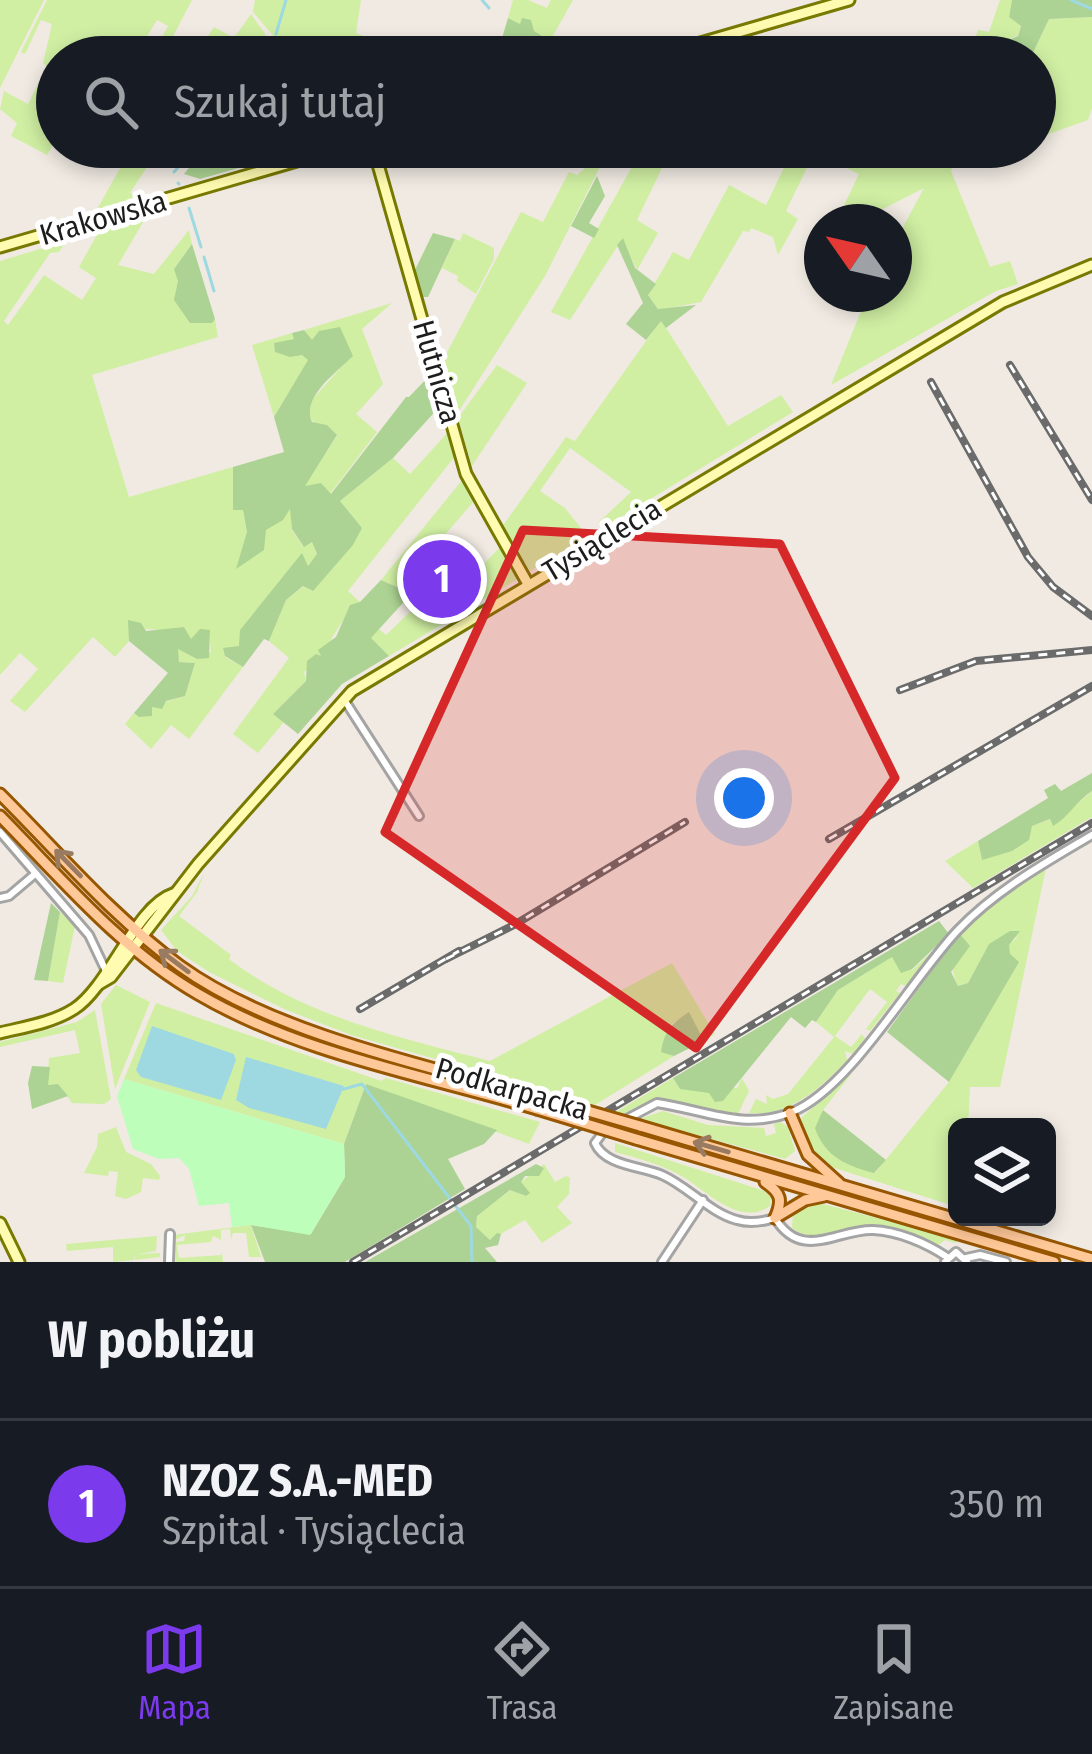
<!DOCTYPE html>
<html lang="pl">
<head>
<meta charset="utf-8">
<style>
	body { margin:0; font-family:"Fira Sans Condensed",sans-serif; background:#20242c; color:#f1f3f6 }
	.controls { position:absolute; right:36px; bottom:36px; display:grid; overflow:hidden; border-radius:18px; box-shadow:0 6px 18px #0003 }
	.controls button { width:108px; height:108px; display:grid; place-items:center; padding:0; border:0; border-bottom:3px solid #363941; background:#171b24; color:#f1f3f6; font:60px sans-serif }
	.compass { position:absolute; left:804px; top:204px; width:108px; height:108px; border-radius:50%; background:#171b24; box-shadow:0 6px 18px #0003; rotate:304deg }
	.you { position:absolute; left:744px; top:798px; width:42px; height:42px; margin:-30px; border:9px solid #fff; border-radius:50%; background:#1a73e8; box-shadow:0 0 0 18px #1a73e833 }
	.badge { display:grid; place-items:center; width:78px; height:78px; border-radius:50%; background:#7c3aed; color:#fff; font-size:39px; font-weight:700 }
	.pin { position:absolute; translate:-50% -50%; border:6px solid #fff; box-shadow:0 3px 12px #0006 }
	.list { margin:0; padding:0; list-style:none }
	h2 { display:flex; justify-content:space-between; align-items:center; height:156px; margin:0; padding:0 48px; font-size:51px }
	h2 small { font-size:39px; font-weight:400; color:#9ea1a6 }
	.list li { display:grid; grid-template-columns:78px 1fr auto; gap:36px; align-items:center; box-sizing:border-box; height:168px; padding:0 48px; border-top:3px solid #363941 }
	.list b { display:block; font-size:45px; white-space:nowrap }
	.list p { margin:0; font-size:39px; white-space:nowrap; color:#9ea1a6 }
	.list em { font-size:39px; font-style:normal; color:#9ea1a6 }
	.icon { flex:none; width:66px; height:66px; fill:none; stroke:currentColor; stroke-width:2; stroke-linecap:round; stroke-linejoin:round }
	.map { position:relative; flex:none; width:1092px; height:1262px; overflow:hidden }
	.search { position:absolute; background:#171b24; box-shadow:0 6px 18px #0003; left:36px; right:36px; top:36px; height:132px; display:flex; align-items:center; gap:30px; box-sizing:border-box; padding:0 42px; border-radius:66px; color:#9ea1a6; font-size:45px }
	.sheet { height:324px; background:#171b24 }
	nav { display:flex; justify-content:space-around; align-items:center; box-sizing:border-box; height:168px; border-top:3px solid #363941; background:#171b24; font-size:33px; color:#9ea1a6 }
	nav a { display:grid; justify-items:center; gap:6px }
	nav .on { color:#7c3aed }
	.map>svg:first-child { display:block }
</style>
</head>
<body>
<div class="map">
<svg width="1092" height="1262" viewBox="0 0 1092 1262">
	<rect width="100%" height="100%" fill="#f0eae2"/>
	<g fill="#d0efa3">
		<path d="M0 0H44L0 88Z"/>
		<path d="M47 0H192L171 40 163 35 168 26 157 20 134 57H57V139L47 155 11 136 17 123 0 109 4 91 28 104 47 66 43 63 52 24 41 20 25 54 21 52Z"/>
		<path d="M255 0H361L356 33 374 40 368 57H291L253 12Z"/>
		<path d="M513 0H528L547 8 551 0H573L550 41 508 18Z"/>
		<path d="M1000 0H1012L1009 17 1021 25 1018 35 1002 43 998 57H980L982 49 973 45 978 30 989 32Z"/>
		<path d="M251 14 266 35 252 57H194L214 27 234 38Z"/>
		<path d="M1092 17V108L1088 120 1035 139V57H1031L1049 19Z"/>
		<path d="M132 147H160L130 193 141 198 96 211Z"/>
		<path d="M583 147H610L545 276 457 414 442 362 521 212 543 222 569 172 577 175 591 163Z"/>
		<path d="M643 147H672L637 220 658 233 637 270 622 239 570 320 551 312Z"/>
		<path d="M794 147H817L786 211 798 219 778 255 773 237 751 228 749 232 743 231 701 302 659 310 648 295 673 252 689 260 729 185 766 205Z"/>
		<path d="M829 147H958L951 171 990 267 1010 261 1018 284 996 291 831 385 868 294H894V244L924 188 881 210 869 204 861 222 837 220 859 174 825 158Z"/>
		<path d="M146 217 118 265 154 274 189 230 192 244 174 269 211 323 215 319 218 337 92 375 129 497 233 467V509L243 510 247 532C267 529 280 525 291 507L292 530 303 546 312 542 317 555 307 567 302 555 239 646 225 657 243 667 189 739 171 725 151 749 125 724 134 713 139 717 151 706 185 696 195 663 179 662 177 648 197 659 211 652 209 630 191 639C162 624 156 635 130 624L129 641 115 657 93 637 25 712 10 701 38 669 20 653 0 675V261L66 241 59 252 50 253 4 321 8 325 44 275 82 300 96 278 79 267 99 231Z"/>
		<path d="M463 233 494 248V259L476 294 457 281 458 276 442 268 455 239 460 241Z"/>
		<path d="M392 303 362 329 383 384 356 414 377 432 330 494 304 486 337 436C321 427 304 423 310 402L352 355 312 341 304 330Z"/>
		<path d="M661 320 728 426 781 395 793 412 603 528 599 522 631 492 570 448 540 491 565 508 588 537 530 571 502 527 566 437 575 441Z"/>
		<path d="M292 333 302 355 309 360 274 417 252 345Z"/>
		<path d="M497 365 527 383 472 466 458 418Z"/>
		<path d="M449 431 456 455 348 591 360 602C338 617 330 653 304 672L306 681 273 714 284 722 258 753 233 734 289 658 269 641 286 600 304 586 312 591 354 543 361 528 340 501 393 458 410 474Z"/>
		<path d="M463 479 474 501 399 588 381 580Z"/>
		<path d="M501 546 519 578 389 656 370 638 379 629 386 635 431 592 446 604Z"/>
		<path d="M1092 791V817L973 888 945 861 978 841 982 860 1032 826 1051 819 1052 825Z"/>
		<path d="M1046 868 1000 1087H970L968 1127H957V1207L822 1164 809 1145 801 1118 853 1072 823 1110 875 1173 949 1082 1018 963 1009 954V944L1018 937 989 944 968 983 958 986C931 928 1006 893 1046 868Z"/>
		<path d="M204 873 197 892 179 916 231 955 229 959C303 1016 401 1038 490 1061L672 963 715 1034 704 1041 688 1013 672 1024 661 1051 674 1056 595 1105 575 1100 570 1087 562 1095 351 1035 284 1009 209 972 177 951 161 930 192 896Z"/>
		<path d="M60 912 75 926 63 983 48 981Z"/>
		<path d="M938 946 906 986 901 984 896 991 900 993 870 1031 866 1029 887 1002 870 989 835 1036 851 1047 862 1034 865 1039 853 1054 845 1051 847 1060C821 1088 789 1117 749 1113L756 1099 767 1104 766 1095 773 1099 788 1094 834 1037 816 1022 838 990 893 956 912 970Z"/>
		<path d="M116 985 150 1002 115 1089 101 1004Z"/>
		<path d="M156 1003 381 1081 386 1078 540 1122 529 1144 366 1084 344 1144 124 1079Z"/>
		<path d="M95 1010 111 1099 104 1104 72 1103 58 1084 47 1086 49 1058 80 1053 75 1030 0 1047V1042L77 1022Z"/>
		<path d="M673 1078 680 1089 737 1088 742 1078 749 1091 738 1114C685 1113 676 1083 623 1114L616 1112Z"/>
		<path d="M663 1111 708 1125 764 1128 766 1136 776 1133 774 1124 780 1122 788 1127 795 1151 785 1159 639 1119Z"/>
		<path d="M116 1127 126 1152 151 1164 160 1176 159 1180 143 1178 141 1192 126 1199 115 1196 118 1172 109 1171 108 1176 84 1173 97 1147 98 1134Z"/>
		<path d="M615 1143 765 1191 771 1197 770 1206C738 1228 706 1189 678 1174 659 1164 637 1158 615 1152Z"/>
		<path d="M544 1164 555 1182 566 1176 570 1178 569 1194 557 1207 572 1223 542 1243 525 1220 490 1240 476 1227 477 1215 511 1190 525 1196 529 1192 520 1183Z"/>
		<path d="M819 1203 958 1239 956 1243 945 1240 937 1246C917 1234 888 1222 864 1225 838 1228 817 1246 792 1228L793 1212 807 1204Z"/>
		<path d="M251 1225 261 1257H249L246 1233H233L231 1240 230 1229 221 1230V1240L213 1236 211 1242 177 1245 179 1258 221 1255 222 1252 223 1262H176V1242L184 1241 185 1235 173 1241V1235Z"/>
		<path d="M157 1236 156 1251 138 1254 160 1253V1257L135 1260 134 1253V1260L113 1262V1247L67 1251 66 1244Z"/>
	</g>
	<g fill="#acd393">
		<path d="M1012 0H1092V17L1049 19 1031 57H998L1002 43 1018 36 1021 26 1009 17Z"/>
		<path d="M508 18 520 24 522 18 531 20 534 31 550 41 543 57 526 52 514 54 509 47 500 45Z"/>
		<path d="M206 147H255L242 167 200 179 184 174Z"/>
		<path d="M597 176 605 196 589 223 599 229 594 238 571 226Z"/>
		<path d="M433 233 455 239 428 297H423L415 270Z"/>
		<path d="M623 238 635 268 656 284 648 295 658 309 696 305 666 328 661 321 646 340 626 324 643 303 617 245Z"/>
		<path d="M192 244 215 319 212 323H190L174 300 178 281 174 269Z"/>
		<path d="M340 327 353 356C336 373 301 397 312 422L327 425 337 435 305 486 321 483 331 494 406 397H409L432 373 441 405 393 458 340 501 362 528 353 545 313 591 303 586 286 600 269 641 264 639 243 667 225 656 223 648 239 646 240 630 302 553 308 566 317 554 312 542 304 547 292 529 290 509 283 520 266 530 264 550 236 569 247 532 243 510H233V467L284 452 274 417 308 360 302 355 290 357 275 352 274 343 294 339 292 333 304 330 312 340 319 331Z"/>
		<path d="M413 575 421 583 371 638 389 656 342 684 298 734 273 714 306 681 307 661 316 654 321 656 318 650 336 637 350 605 360 602 381 580 399 588Z"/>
		<path d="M128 620 141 623 146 631 184 627 191 639 200 629 210 630 209 658 197 659 178 649 179 662 195 663 185 696 166 701 162 709 152 707V716L139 717 134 713 168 673 129 641Z"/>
		<path d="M1092 773V791C1076 801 1069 817 1053 826L1050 819 1032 826 1029 840 1012 851 982 860 978 841 1048 798 1044 790 1055 784 1061 791Z"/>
		<path d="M51 903 60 912 48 981 34 980Z"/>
		<path d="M939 921 949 934 912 969 901 973 892 957 838 990 816 1022 812 1020 805 1028 791 1017 723 1101 715 1102 709 1093 680 1089 673 1078Z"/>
		<path d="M1010 931H1020L1009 945 1010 954 1019 962 949 1082 887 1032 959 933 970 946 951 972 958 986 968 983 989 944Z"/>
		<path d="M689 1012 704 1041 674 1056 661 1052C664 1031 672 1023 689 1012Z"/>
		<path d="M32 1066 50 1067 48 1085 58 1084 68 1096 32 1109 28 1083Z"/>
		<path d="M366 1084 497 1130 484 1144 448 1159 465 1189 345 1262H265L251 1225 311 1234 345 1177 344 1144Z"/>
		<path d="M823 1110 886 1160 874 1173C847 1166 825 1157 815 1128Z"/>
		<path d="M536 1164 544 1168 539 1176H525L521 1182 530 1193 526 1196 510 1190 477 1216 476 1227 490 1240 497 1233 501 1234 498 1245 485 1248 497 1262H365Z"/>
	</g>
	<path fill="#bcfeba" d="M124 1079 344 1144 345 1177 310 1235 251 1225 232 1227 229 1203 199 1206 189 1169 179 1158 159 1159 133 1149 117 1096Z"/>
	<g fill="#9ed9e1">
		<path d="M152 1026 234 1054 236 1060 221 1100 141 1077 136 1070Z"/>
		<path d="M246 1057 344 1086 326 1129 249 1108 236 1100Z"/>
	</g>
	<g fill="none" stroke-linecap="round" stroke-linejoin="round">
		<g stroke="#9ed9e1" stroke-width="3">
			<path d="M482 0 489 8"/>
			<path d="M1071 0 1092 9"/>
			<path d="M276 34 286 0"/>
			<path d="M255 57 268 42"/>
			<path d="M174 172 196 147"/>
			<path d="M178 183 179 184"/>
			<path d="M189 208 201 247"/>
			<path d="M204 257 214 291"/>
			<path d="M340 1090 362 1084 471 1226 472 1262"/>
		</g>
		<g stroke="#a4a4a4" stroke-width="12">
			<g id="street">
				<path d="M345 701 419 816"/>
				<path d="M0 832 89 935 106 971"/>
				<path d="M0 898 9 896 35 874"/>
				<path d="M947 1257C926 1243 898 1231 873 1230 837 1229 802 1262 775 1218 762 1222 750 1224 737 1220 710 1213 689 1187 662 1175 641 1166 605 1166 595 1143L604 1131 657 1103C705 1110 743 1131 792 1112 850 1089 912 978 958 930 996 890 1045 863 1092 835"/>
				<path d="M966 1258 980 1255 1006 1262"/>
				<path d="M169 1262 170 1234"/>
				<path d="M662 1262 703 1200"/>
				<path d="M945 1262 956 1252 967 1262"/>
			</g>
		</g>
		<g stroke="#777900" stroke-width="15">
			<g id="secondary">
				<path d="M652 57 849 0"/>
				<path d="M373 147 466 474 528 584"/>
				<path d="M0 247 345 147"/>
				<path d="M99 984 111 977 198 864 352 691 1003 302 1092 265"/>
				<path d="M0 1033C24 1027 52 1023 74 1009 109 987 136 906 173 894"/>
				<path d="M0 1223 19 1262"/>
			</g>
		</g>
		<g stroke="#975600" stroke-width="15">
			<g id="primary">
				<path d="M0 794C59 853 113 917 180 966 274 1034 431 1067 543 1098"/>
				<path d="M0 816C62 879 120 949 198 994 300 1054 424 1075 537 1109"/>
				<path d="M790 1113 808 1155 839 1183"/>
				<path d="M640 1126 1092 1259"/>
				<path d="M636 1139 1054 1262"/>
				<path d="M765 1182C781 1193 783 1200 775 1218"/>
				<path d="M775 1218 805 1200 824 1196"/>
			</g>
		</g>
		<use href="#street" stroke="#fff" stroke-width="6"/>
		<use href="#secondary" stroke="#fffbb1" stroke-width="9"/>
		<use href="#primary" stroke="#ffc898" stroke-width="9"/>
		<g stroke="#6b6b6b" stroke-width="8">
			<g id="rail">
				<path d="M1010 365 1092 500"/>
				<path d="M931 382 1028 557 1053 587 1092 616"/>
				<path d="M900 690 976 661 1092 650"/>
				<path d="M829 839 1092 686"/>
				<path d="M446 959 514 925 685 822"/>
				<path d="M360 1009 459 951"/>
				<path d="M353 1262 1092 823"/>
			</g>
		</g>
		<use href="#rail" stroke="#fff" stroke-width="3" stroke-dasharray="9" stroke-linecap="butt"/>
		<g stroke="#975600" stroke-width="15" stroke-linecap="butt">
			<g id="primary-bridge">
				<path d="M543 1098 640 1126"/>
				<path d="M537 1109 636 1139"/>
			</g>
		</g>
		<use href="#primary-bridge" stroke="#ffc898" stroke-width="9"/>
	</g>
	<defs><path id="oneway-shaft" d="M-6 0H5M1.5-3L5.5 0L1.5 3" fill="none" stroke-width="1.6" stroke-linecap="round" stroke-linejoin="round" transform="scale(3)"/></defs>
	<g stroke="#997b61">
		<use href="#oneway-shaft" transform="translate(68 863) rotate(-134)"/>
		<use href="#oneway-shaft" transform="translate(174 961) rotate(-143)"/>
		<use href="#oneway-shaft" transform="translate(711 1147) rotate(-164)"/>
	</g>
	<path fill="#d62828" fill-opacity="0.2" stroke="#d62828" stroke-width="9" stroke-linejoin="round" d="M523 530 780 544 895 778 696 1048 385 832Z"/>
	<g text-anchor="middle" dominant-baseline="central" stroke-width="10" stroke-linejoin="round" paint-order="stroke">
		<g font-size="30" fill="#1d1d1d" stroke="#fff">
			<text transform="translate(103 218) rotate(-16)">Krakowska</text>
			<text transform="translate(437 372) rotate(74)">Hutnicza</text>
			<text transform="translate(602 540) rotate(-31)">Tysiąclecia</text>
			<text transform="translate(512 1089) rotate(16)">Podkarpacka</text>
		</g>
	</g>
</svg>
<div class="controls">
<button><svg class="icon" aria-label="layers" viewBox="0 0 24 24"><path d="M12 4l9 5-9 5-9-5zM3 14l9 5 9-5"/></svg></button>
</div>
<svg class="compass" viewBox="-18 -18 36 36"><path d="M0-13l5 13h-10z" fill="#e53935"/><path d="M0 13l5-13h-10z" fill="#9ea1a6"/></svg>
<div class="you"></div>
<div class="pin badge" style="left:442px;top:579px">1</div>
<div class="search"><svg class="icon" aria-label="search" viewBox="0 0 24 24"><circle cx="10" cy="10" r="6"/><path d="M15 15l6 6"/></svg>Szukaj tutaj</div>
</div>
<section class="sheet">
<h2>W pobliżu<small></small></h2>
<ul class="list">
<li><span class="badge">1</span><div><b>NZOZ S.A.-MED</b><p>Szpital · Tysiąclecia</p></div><em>350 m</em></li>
</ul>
</section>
<nav>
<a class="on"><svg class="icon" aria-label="map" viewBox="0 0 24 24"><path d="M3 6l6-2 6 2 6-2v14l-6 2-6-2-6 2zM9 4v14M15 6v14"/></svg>Mapa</a>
<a><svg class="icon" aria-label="directions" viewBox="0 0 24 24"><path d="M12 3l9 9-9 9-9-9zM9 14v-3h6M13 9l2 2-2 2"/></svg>Trasa</a>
<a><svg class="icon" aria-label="saved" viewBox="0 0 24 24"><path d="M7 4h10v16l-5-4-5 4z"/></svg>Zapisane</a>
</nav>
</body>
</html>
